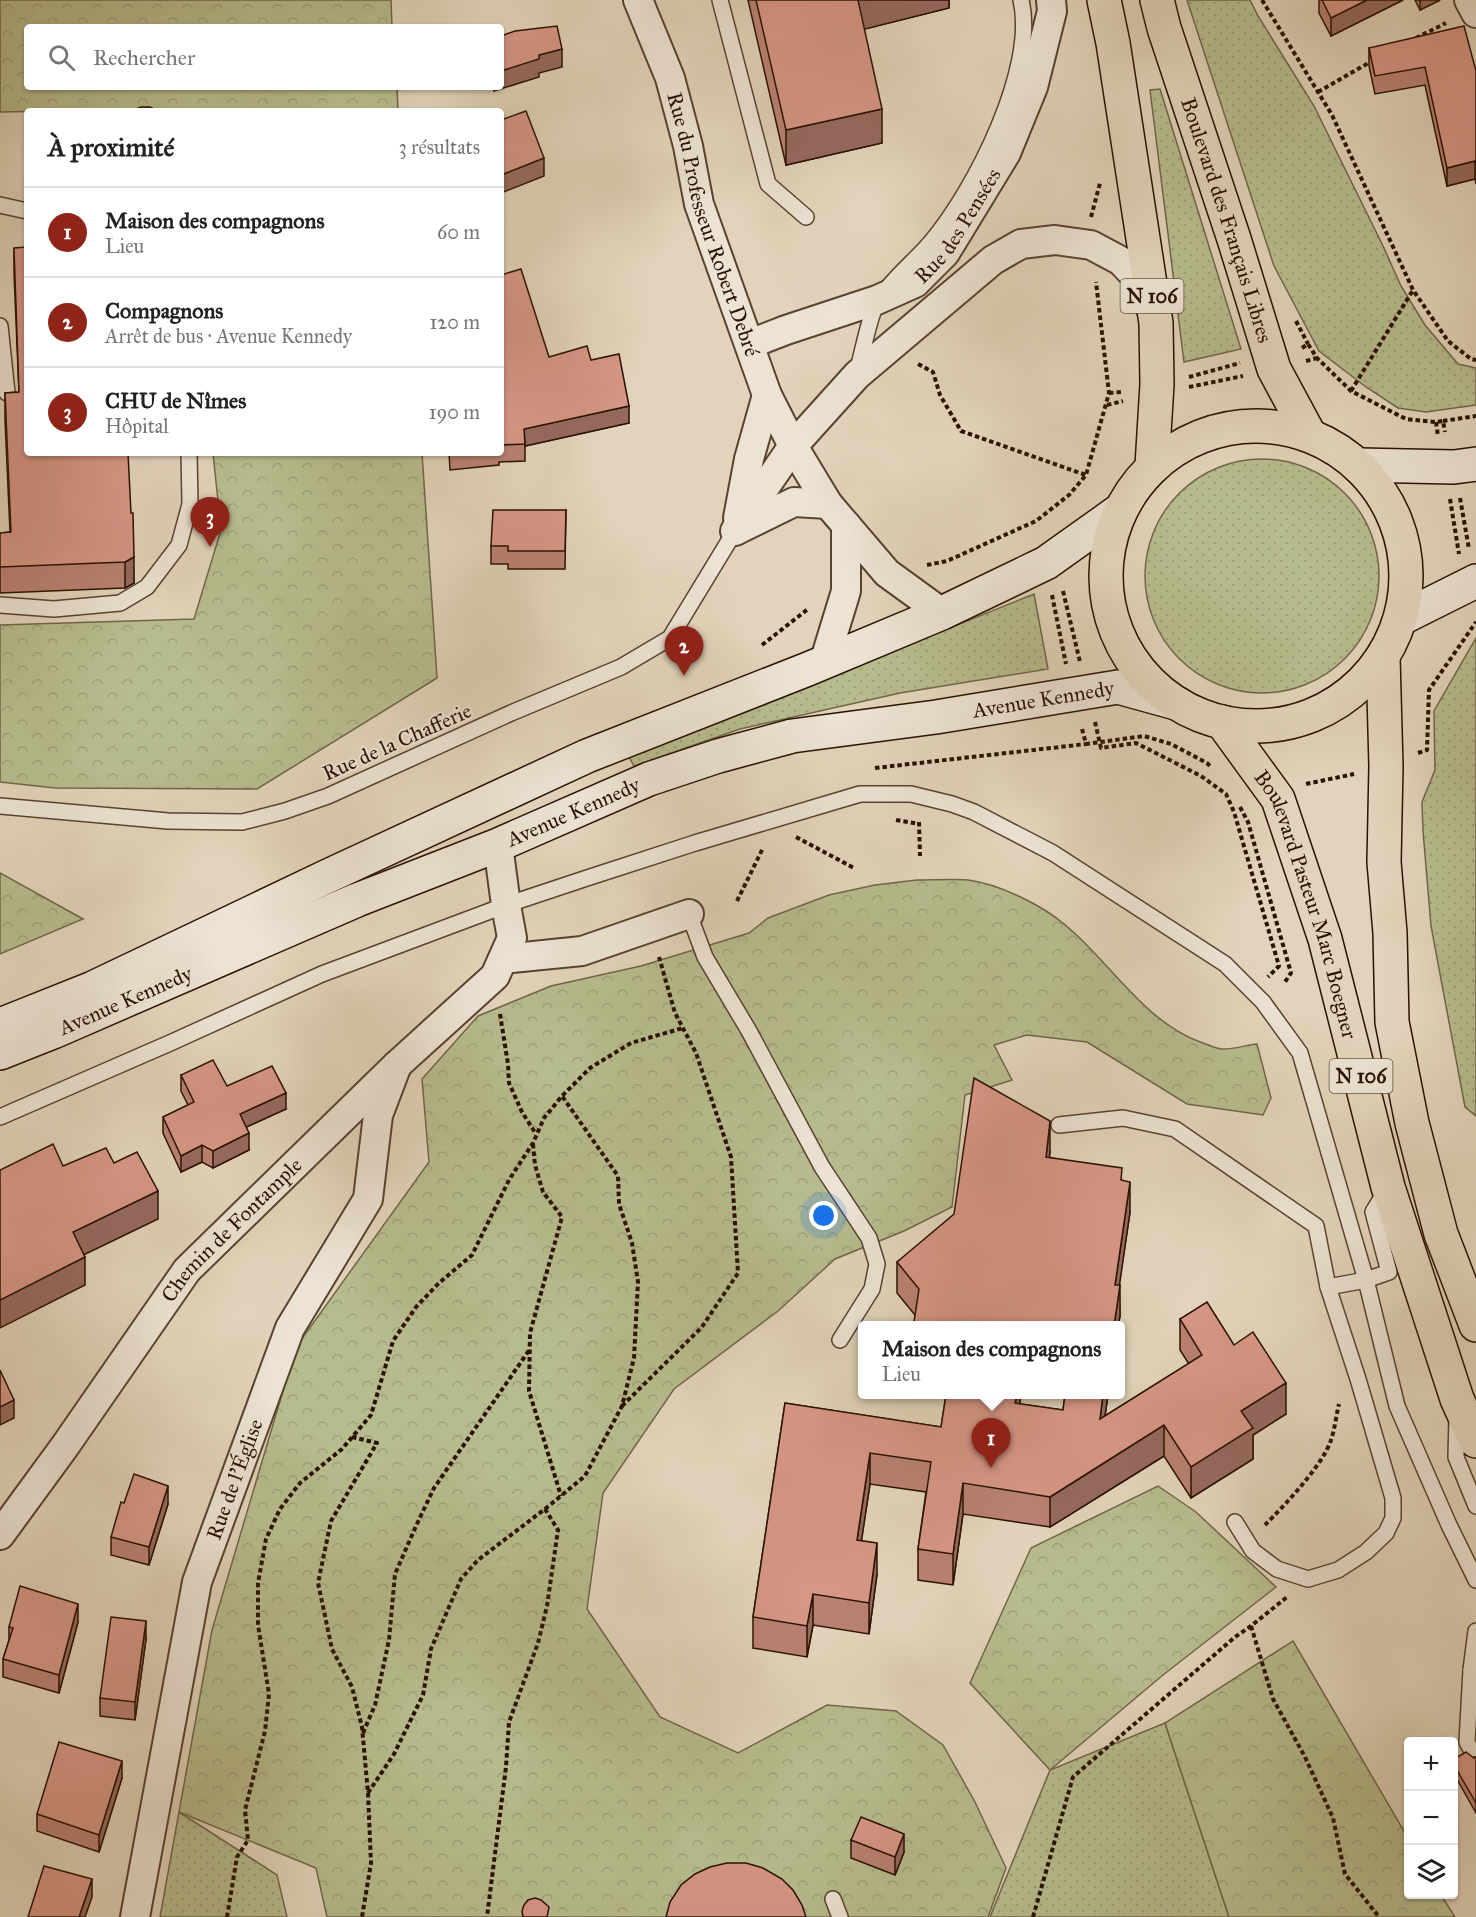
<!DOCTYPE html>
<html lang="fr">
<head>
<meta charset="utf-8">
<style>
	body { margin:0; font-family:"IM FELL Great Primer",serif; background:#f6f6f6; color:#222 }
	.controls { position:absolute; right:18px; bottom:18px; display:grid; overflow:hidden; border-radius:6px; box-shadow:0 2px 4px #0004 }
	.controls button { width:54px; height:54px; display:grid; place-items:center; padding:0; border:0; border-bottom:2px solid #e0e0e0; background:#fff; color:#222; font:30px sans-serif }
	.you { position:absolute; left:824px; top:1216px; width:21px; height:21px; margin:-15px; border:4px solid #fff; border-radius:50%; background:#1a73e8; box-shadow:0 0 0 9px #1a73e833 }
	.badge { display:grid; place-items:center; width:39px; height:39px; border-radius:50%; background:#8f2418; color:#fff; font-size:20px; font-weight:700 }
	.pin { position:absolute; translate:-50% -50px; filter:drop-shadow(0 2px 3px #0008) }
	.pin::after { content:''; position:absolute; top:32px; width:21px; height:18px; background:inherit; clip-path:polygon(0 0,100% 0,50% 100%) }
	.popup { position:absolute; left:858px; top:1321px; width:267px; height:78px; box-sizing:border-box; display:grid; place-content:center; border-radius:6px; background:#fff; filter:drop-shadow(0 2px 4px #0005); font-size:20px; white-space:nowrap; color:#767676 }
	.popup b { font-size:22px; color:#222 }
	.popup::after { content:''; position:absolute; left:50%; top:100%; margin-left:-12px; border:12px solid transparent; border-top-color:#fff }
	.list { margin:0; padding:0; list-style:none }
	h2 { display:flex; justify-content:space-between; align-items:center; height:78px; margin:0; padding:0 24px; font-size:26px }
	h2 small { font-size:20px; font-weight:400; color:#767676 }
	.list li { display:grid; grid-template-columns:39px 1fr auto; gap:18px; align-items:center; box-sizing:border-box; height:90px; padding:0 24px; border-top:2px solid #e0e0e0 }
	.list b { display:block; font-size:22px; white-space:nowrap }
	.list p { margin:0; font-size:20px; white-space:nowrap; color:#767676 }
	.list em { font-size:20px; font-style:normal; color:#767676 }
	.icon { flex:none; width:33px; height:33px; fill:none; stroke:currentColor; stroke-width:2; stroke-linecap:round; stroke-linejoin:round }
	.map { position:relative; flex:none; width:1476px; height:1917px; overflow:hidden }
	.search { position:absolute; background:#fff; box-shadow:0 2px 4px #0004; left:24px; top:24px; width:480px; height:66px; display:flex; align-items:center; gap:15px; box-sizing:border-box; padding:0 21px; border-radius:6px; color:#767676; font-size:22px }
	.panel { position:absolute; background:#fff; box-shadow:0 2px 4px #0004; left:24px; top:108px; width:480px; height:348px; border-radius:6px }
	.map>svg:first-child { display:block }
</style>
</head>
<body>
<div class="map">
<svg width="1476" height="1917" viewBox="0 0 1476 1917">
	<defs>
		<pattern id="grass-dots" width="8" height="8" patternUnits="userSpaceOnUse" patternTransform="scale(1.5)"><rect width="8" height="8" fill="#b7bc8e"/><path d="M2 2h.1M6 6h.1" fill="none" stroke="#9ea179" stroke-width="1.8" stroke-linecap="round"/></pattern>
		<pattern id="forest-crowns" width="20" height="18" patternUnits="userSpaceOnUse" patternTransform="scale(1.5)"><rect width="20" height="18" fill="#b7bc8e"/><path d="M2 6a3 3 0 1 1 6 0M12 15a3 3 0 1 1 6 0" fill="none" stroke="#9ea179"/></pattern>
	</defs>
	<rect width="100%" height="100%" fill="#e2d4bb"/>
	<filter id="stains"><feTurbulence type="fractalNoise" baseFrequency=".00333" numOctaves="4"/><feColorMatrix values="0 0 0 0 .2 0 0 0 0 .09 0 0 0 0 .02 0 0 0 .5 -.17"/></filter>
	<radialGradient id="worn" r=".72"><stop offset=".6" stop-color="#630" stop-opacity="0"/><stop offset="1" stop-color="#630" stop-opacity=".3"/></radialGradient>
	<g fill="url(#grass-dots)" stroke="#706648" stroke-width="1.5">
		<path d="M1187 0H1250L1258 16 1314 106 1383 246 1401 286 1425 325 1458 364 1476 368V405L1426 412 1398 408 1366 387 1319 351 1274 266Z"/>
		<path d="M1160 89 1241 349 1184 362 1150 90Z"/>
		<circle cx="1262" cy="576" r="117"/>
		<path d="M1034 594 1048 669 900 693 740 729 634 766 629 757Z"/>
		<path d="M1476 638V1116L1465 1107 1431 926 1423 831 1422 802 1435 770 1434 711Z"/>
		<path d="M1165 1723 1229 1917H990L1050 1770Z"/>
		<path d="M179 1812 277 1875 287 1917H160Z"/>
	</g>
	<g fill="url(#forest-crowns)" stroke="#706648" stroke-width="1.5">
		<path d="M0 0H391L392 27H27V87H397L398 111H176L175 109 0 112Z"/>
		<path d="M213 453H422L437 678 257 789 55 788 0 782V625L194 619 221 530Z"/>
		<path d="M0 873 83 919 0 954Z"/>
		<path d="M917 880C934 880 951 879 968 880 991 883 1016 894 1036 905 1100 939 1133 1019 1203 1043 1209 1045 1215 1048 1221 1049 1232 1050 1246 1045 1257 1044L1271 1098 1263 1115 1187 1104 1087 1042 1027 1035 994 1045 1012 1080 965 1095 952 1207 904 1231 835 1259 778 1311 674 1389 603 1493 587 1609 660 1717 738 1753 827 1705 896 1711 943 1745 975 1802 1006 1868 988 1917H327L316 1868 179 1812 212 1630 296 1347 429 1162 422 1079 478 1016 551 986 641 966 749 933 768 918 829 895 875 885Z"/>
		<path d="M1158 1486 1196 1512 1276 1587 1163 1675 1050 1770 970 1683 1031 1548Z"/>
		<path d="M1293 1641 1408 1838V1894L1441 1895 1455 1917H1229L1165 1723Z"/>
	</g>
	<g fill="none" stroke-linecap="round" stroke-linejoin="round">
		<g stroke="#584230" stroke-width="18">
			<g id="lane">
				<path d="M720 0 768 184 806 217"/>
				<path d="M0 205 27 211"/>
				<path d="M0 326 7 393"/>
				<path d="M858 369C862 354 871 309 879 299 893 278 915 261 931 242 975 190 1037 68 1021 0"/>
				<path d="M0 605 54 609 120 603 147 587 179 545 190 504 189 453"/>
				<path d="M0 806 168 821 242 822 285 811 328 796 511 713 621 667 670 638 735 531"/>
				<path d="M689 914 705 957 749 1031 822 1167 869 1238 877 1264 872 1289 840 1340"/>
				<path d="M0 1117 170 1043 322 974 506 905 587 878 695 843 860 794H911L952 804 974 812 1053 853 1225 964 1263 1002 1300 1053 1366 1280 1397 1406 1449 1525 1476 1580"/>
				<path d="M1059 1125 1123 1118 1175 1129 1316 1226 1328 1287 1358 1379 1393 1498V1518L1386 1533 1366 1552 1338 1570 1308 1579 1277 1569 1253 1551 1235 1522"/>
				<path d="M1328 1287 1366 1280 1389 1272 1373 1212 1387 1189"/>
				<path d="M1457 1417 1456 1457 1476 1506"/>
				<path d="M1471 1670 1467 1742 1475 1757"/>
				<path d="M1475 1678 1471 1670 1476 1631"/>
				<path d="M833 1899 840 1917"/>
			</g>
		</g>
		<g stroke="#584230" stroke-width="32">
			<g id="street">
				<path id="s1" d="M638 0 670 78 688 146 699 204 767 395 793 446 828 504 887 573 942 613"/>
				<path d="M1469 0 1476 13"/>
				<path id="s2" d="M750 344 786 330 877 300 915 283 945 253 1006 153 1033 87 1052 11 1051 0"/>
				<path d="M738 518 749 459 767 395"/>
				<path d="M737 530 794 502 828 504"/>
				<path d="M735 531 793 446 857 375 993 260 1021 244 1055 240 1091 245 1121 261 1139 280 1148 304"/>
				<path d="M824 663 846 591V525"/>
				<path d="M503 959 582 951 689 914"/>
				<path id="s3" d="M0 1535 65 1446 187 1270 397 1065 495 976 512 938 506 905 498 845"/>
				<path id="s4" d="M135 1917 197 1582 290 1328 368 1199 378 1115 397 1065"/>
			</g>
		</g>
		<g stroke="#2a1102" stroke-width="36">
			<g id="secondary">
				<path d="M1359 465 1454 467 1476 464"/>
				<path d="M1402 618 1476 581"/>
				<path d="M0 1025 93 988 328 876 587 756 808 669 942 613 1046 563 1119 511"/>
				<path id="s5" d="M0 1053 53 1032 357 900 498 845 649 779 718 756 792 736 936 717 1118 687 1176 703"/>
			</g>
		</g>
		<g stroke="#2a1102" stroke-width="36">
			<g id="primary">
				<path d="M1104 0 1113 43 1156 323 1157 384 1152 466"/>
				<path id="s6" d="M1157 0 1164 28 1234 239 1274 369 1309 434"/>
				<circle cx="1256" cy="576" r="150"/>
				<path d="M1383 658 1386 766 1384 862 1390 933 1392 1022 1412 1123 1441 1234 1476 1325"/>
				<path id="s7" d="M1222 722 1278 799 1325 939 1388 1187 1457 1399 1476 1441"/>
			</g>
		</g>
		<g stroke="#2a1102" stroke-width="4" stroke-dasharray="4.5 3" stroke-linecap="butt">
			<path d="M1262 0 1332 115 1413 290 1448 341 1471 359 1476 360"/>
			<path d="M1416 38 1446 23"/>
			<path d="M1318 92 1372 61"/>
			<path d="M1091 217 1100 183"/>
			<path d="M1296 321 1308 344"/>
			<path d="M1302 348 1308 344 1317 358 1351 391 1406 419 1436 422 1443 421 1445 432"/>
			<path d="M1306 361 1317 358"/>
			<path d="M918 364 933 372 940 395 961 431 1086 475"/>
			<path d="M1189 377 1240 363"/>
			<path d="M1189 387 1243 376"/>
			<path d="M1351 391 1413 290"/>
			<path d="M1109 393 1121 392"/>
			<path d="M1107 405 1123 401"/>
			<path d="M1443 421 1476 416"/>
			<path d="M1436 422 1438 436"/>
			<path d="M1460 498 1469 549"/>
			<path d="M1450 499 1459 554"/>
			<path d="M927 565 947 561 1036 521 1069 495 1086 475 1109 393 1096 282"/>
			<path d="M1063 591 1080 662"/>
			<path d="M1052 595 1066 664"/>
			<path d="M762 645 808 609"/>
			<path d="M1095 722 1101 748 1136 743 1201 776 1226 794 1234 812 1279 966 1268 977"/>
			<path d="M1082 729 1086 744 1144 736 1171 744 1207 763 1211 767"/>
			<path d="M1418 753 1427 750 1429 690 1476 622"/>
			<path d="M875 768 1086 744"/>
			<path d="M1306 784 1354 774"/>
			<path d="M1240 807 1248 822 1291 973 1285 982"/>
			<path d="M896 820 919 824"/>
			<path d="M919 822 920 856"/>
			<path d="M796 837 854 868"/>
			<path d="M737 901 763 848"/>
			<path d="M500 1014 508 1064 509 1083 522 1112 536 1134"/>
			<path d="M533 1144 535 1165 543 1192 562 1217 530 1333 529 1391 561 1496"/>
			<path d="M622 1406 702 1327 738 1273 731 1157 696 1053 675 1013 659 957"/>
			<path d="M352 1437 377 1443 331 1521 318 1583 332 1649 352 1687 362 1727 368 1793 371 1863 362 1917"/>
			<path d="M545 1509 585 1476 622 1406 634 1358 638 1282 632 1243 619 1204 618 1176 562 1096"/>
			<path d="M1265 1525C1284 1506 1323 1465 1331 1440 1335 1428 1336 1416 1339 1404"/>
			<path d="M1251 1626 1273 1699 1305 1757 1333 1818 1345 1874 1379 1917"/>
			<path d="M363 1733 375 1705 389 1640 395 1574 416 1526 434 1488 530 1349"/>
			<path d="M368 1793 394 1754 423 1695 431 1649 461 1579 478 1560 545 1509 558 1530 547 1606 538 1643 509 1722 506 1767 487 1917"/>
			<path d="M227 1917 237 1857 248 1840 245 1810 265 1731 269 1694 258 1625V1583L266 1539 280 1509 300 1483 342 1449 371 1415 393 1341 416 1307 439 1283 472 1255 509 1180 533 1143 544 1118 562 1096 590 1068 631 1043 683 1028"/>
			<path d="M1033 1917 1073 1777 1235 1637 1251 1626 1287 1597"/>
		</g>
		<use href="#lane" stroke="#ece3d3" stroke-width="15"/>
		<use href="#street" stroke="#ece3d3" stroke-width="28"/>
		<use href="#secondary" stroke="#ece3d3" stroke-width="33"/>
		<use href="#primary" stroke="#e2d4bb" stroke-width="33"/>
	</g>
	<g fill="#b98173" stroke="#2a1102" stroke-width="1.5">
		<path d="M748 0H949V8L864 29 882 143 786 165Z"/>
		<path d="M1319 0H1403L1331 36 1319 13Z"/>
		<path d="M1415 0H1440L1420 10Z"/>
		<path d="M1369 48 1476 71V184L1475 179 1447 186 1425 85 1375 94 1369 66Z"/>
		<path d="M14 248 131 513 134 583 125 588 0 593V533L10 532 5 420V393L19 392 14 274Z"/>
		<path d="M501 275 549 357 591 360 629 423 525 446V461L499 462V465L450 470 449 453H501Z"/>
		<path d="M566 510 565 569H508V564H491V546Z"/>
		<path d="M181 1075 227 1086 286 1109 246 1127 249 1150 213 1168 202 1162 181 1172 163 1133V1117L188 1105 181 1091Z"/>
		<path d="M1050 1152 1049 1157 1122 1180 1130 1212 1119 1285 1120 1316 1118 1326H914L915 1315 897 1293V1262Z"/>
		<path d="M1180 1319 1234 1345 1286 1414 1253 1435V1459L1191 1498 1164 1456 1050 1527 963 1514 953 1585 918 1580V1549L926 1492 870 1484 861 1541 877 1574 869 1634 813 1625 807 1657 753 1648V1617L785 1403 941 1427 946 1395H1021L1020 1404 1063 1410 1065 1395H1108L1105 1416 1189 1364 1180 1350Z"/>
		<path d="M168 1504 149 1565 111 1555V1537Z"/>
		<path d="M78 1622 59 1693 3 1677V1659L9 1640V1627Z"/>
		<path d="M146 1639 135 1720 100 1716V1698Z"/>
		<path d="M1476 1757V1813L1454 1774V1759Z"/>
		<path d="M122 1778 99 1852 37 1831V1814Z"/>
		<path d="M851 1840 904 1852 895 1875 851 1858Z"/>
	</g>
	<g fill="#96695e" stroke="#2a1102" stroke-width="1.5">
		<path d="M857 0H949V8L857 31Z"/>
		<path d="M1367 0H1403L1331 36V18Z"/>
		<path d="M1420 0H1440L1420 10Z"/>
		<path d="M562 49V67L539 73V77L494 91V87H501V71L539 55Z"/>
		<path d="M882 109V143L786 165V130Z"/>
		<path d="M544 158V176L501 193V175Z"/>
		<path d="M1475 161V179L1447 186V168Z"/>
		<path d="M629 406V423L525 446 524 429Z"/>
		<path d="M134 557V583L125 588V562Z"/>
		<path d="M286 1093V1109L240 1130V1114Z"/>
		<path d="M1050 1121V1152L1046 1188V1157Z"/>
		<path d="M249 1133V1150L213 1168V1151Z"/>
		<path d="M202 1145V1162L181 1172V1156Z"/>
		<path d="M1130 1182V1212L1115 1316V1285Z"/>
		<path d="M158 1191V1219L73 1260V1232Z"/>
		<path d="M85 1257V1285L0 1328V1300Z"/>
		<path d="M1120 1285V1316L1118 1326H1114Z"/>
		<path d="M1286 1383V1414L1253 1435V1459L1191 1498V1467L1241 1411Z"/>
		<path d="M1017 1395H1021L1015 1434V1403Z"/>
		<path d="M1103 1395H1108L1100 1450V1419Z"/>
		<path d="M14 1400V1418L0 1425V1407Z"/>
		<path d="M1164 1425V1456L1050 1527V1497Z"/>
		<path d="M870 1453V1484L857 1571V1540Z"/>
		<path d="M963 1483V1514L953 1585V1554Z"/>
		<path d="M168 1486V1504L149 1565V1547Z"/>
		<path d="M877 1543V1574L869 1634V1603Z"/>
		<path d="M813 1594V1625L807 1657V1626Z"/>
		<path d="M78 1604V1622L59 1693V1675Z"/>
		<path d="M146 1621V1639L135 1720V1702Z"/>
		<path d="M122 1761V1778L99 1852V1835Z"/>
		<path d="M904 1834V1852L895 1875V1857Z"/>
		<path d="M92 1879V1897L85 1917H79Z"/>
	</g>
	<g fill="#d79686" stroke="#2a1102" stroke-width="1.5">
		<path d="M756 0H858L882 109 786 130Z"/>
		<path d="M1322 0H1367L1331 18Z"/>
		<path d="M557 26 562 49 539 55V59L501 71V36L515 31Z"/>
		<path d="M1464 26 1476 71V166L1475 161 1447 168 1425 67 1375 76 1369 48Z"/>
		<path d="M141 107H150L158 111H131Z"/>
		<path d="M526 111 544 158 501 175V120Z"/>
		<path d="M27 247V453H128L131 513H133L134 557 125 562 0 567V533L11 532 5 393 19 392 14 248Z"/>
		<path d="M521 269 549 357 587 346 591 360 619 354 629 406 524 429 525 444 501 445V275Z"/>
		<path d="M493 510H566L565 551H508V546H491Z"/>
		<path d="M213 1060 227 1086 272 1066 286 1093 240 1114 249 1133 213 1151 202 1145 181 1156 163 1117 194 1102 181 1075Z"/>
		<path d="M974 1078 1050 1121 1046 1157 1122 1168 1121 1180 1130 1182 1115 1285H1120L1114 1326H934L914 1322 919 1289 897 1262 954 1214Z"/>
		<path d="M53 1144 63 1166 106 1148 114 1163 137 1152 158 1191 73 1232 85 1257 0 1300V1170Z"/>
		<path d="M1207 1302 1234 1345 1253 1332 1286 1383 1241 1411 1253 1428 1191 1467 1164 1425 1050 1497 963 1483 953 1554 918 1549 931 1462 870 1453 857 1540 877 1543 869 1603 813 1594 807 1626 753 1617 785 1403 941 1427 946 1395H1017L1015 1403 1063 1410 1065 1395H1103L1100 1419 1202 1355 1180 1319Z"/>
		<path d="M0 1370 14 1400 0 1407Z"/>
		<path d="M134 1474 168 1486 149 1547 111 1537 121 1502 124 1503Z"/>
		<path d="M20 1586 78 1604 59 1675 3 1659 13 1628 9 1627Z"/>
		<path d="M111 1617 146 1621 135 1702 100 1698Z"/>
		<path d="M59 1742 122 1761 99 1835 37 1814Z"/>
		<path d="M1466 1752 1474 1758 1476 1757V1803L1454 1765V1759Z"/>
		<path d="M861 1817 904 1834 895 1857 851 1840Z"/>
		<path d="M727 1863H746L763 1868 782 1879 793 1890 802 1905 806 1917H666L670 1902 681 1885 695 1874 710 1867Z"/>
		<path d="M44 1866 92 1879 79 1917H28Z"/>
		<path d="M535 1898 541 1900 549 1907 547 1917H523L522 1911 524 1905 528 1900Z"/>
	</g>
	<g text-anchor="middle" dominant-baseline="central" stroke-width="4.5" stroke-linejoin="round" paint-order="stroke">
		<g fill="#ece3d3" stroke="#645041" stroke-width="1.5">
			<rect x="1120.5" y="279" width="63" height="34" rx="4.5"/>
			<rect x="1329.5" y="1059" width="63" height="34" rx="4.5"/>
		</g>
		<g font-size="20" font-weight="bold" fill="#2a1102">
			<text x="1152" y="296">N 106</text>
			<text x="1361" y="1076">N 106</text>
		</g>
		<g font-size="21" fill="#2a1102" stroke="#ece3d3">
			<text stroke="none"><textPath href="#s6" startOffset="231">Boulevard des Français Libres</textPath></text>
			<text stroke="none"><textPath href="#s1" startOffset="237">Rue du Professeur Robert Debré</textPath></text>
			<text stroke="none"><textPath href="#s2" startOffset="248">Rue des Pensées</textPath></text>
			<text stroke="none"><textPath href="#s5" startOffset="1108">Avenue Kennedy</textPath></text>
			<text transform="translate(397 742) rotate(-24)">Rue de la Chafferie</text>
			<text stroke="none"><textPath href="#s5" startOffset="622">Avenue Kennedy</textPath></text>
			<text stroke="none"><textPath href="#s7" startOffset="204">Boulevard Pasteur Marc Boegner</textPath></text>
			<text stroke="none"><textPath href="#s5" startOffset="136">Avenue Kennedy</textPath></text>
			<text stroke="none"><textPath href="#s3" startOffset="384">Chemin de Fontample</textPath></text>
			<text stroke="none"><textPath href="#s4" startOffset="450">Rue de l'Église</textPath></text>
		</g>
	</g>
	<rect width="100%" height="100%" filter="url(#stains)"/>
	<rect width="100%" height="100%" fill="url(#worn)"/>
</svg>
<div class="controls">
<button>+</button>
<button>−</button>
<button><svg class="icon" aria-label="layers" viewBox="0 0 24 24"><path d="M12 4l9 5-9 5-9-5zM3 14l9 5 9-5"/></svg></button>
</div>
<div class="you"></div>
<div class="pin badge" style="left:991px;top:1468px">1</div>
<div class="popup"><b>Maison des compagnons</b>Lieu</div>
<div class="pin badge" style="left:684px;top:676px">2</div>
<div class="pin badge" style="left:210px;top:547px">3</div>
<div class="search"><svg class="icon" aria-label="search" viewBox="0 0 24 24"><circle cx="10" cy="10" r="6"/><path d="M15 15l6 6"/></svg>Rechercher</div>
<section class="panel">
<h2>À proximité<small>3 résultats</small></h2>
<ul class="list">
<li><span class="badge">1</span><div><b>Maison des compagnons</b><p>Lieu</p></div><em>60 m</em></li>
<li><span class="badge">2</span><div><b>Compagnons</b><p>Arrêt de bus · Avenue Kennedy</p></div><em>120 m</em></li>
<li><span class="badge">3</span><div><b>CHU de Nîmes</b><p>Hôpital</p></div><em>190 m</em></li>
</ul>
</section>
</div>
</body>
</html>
